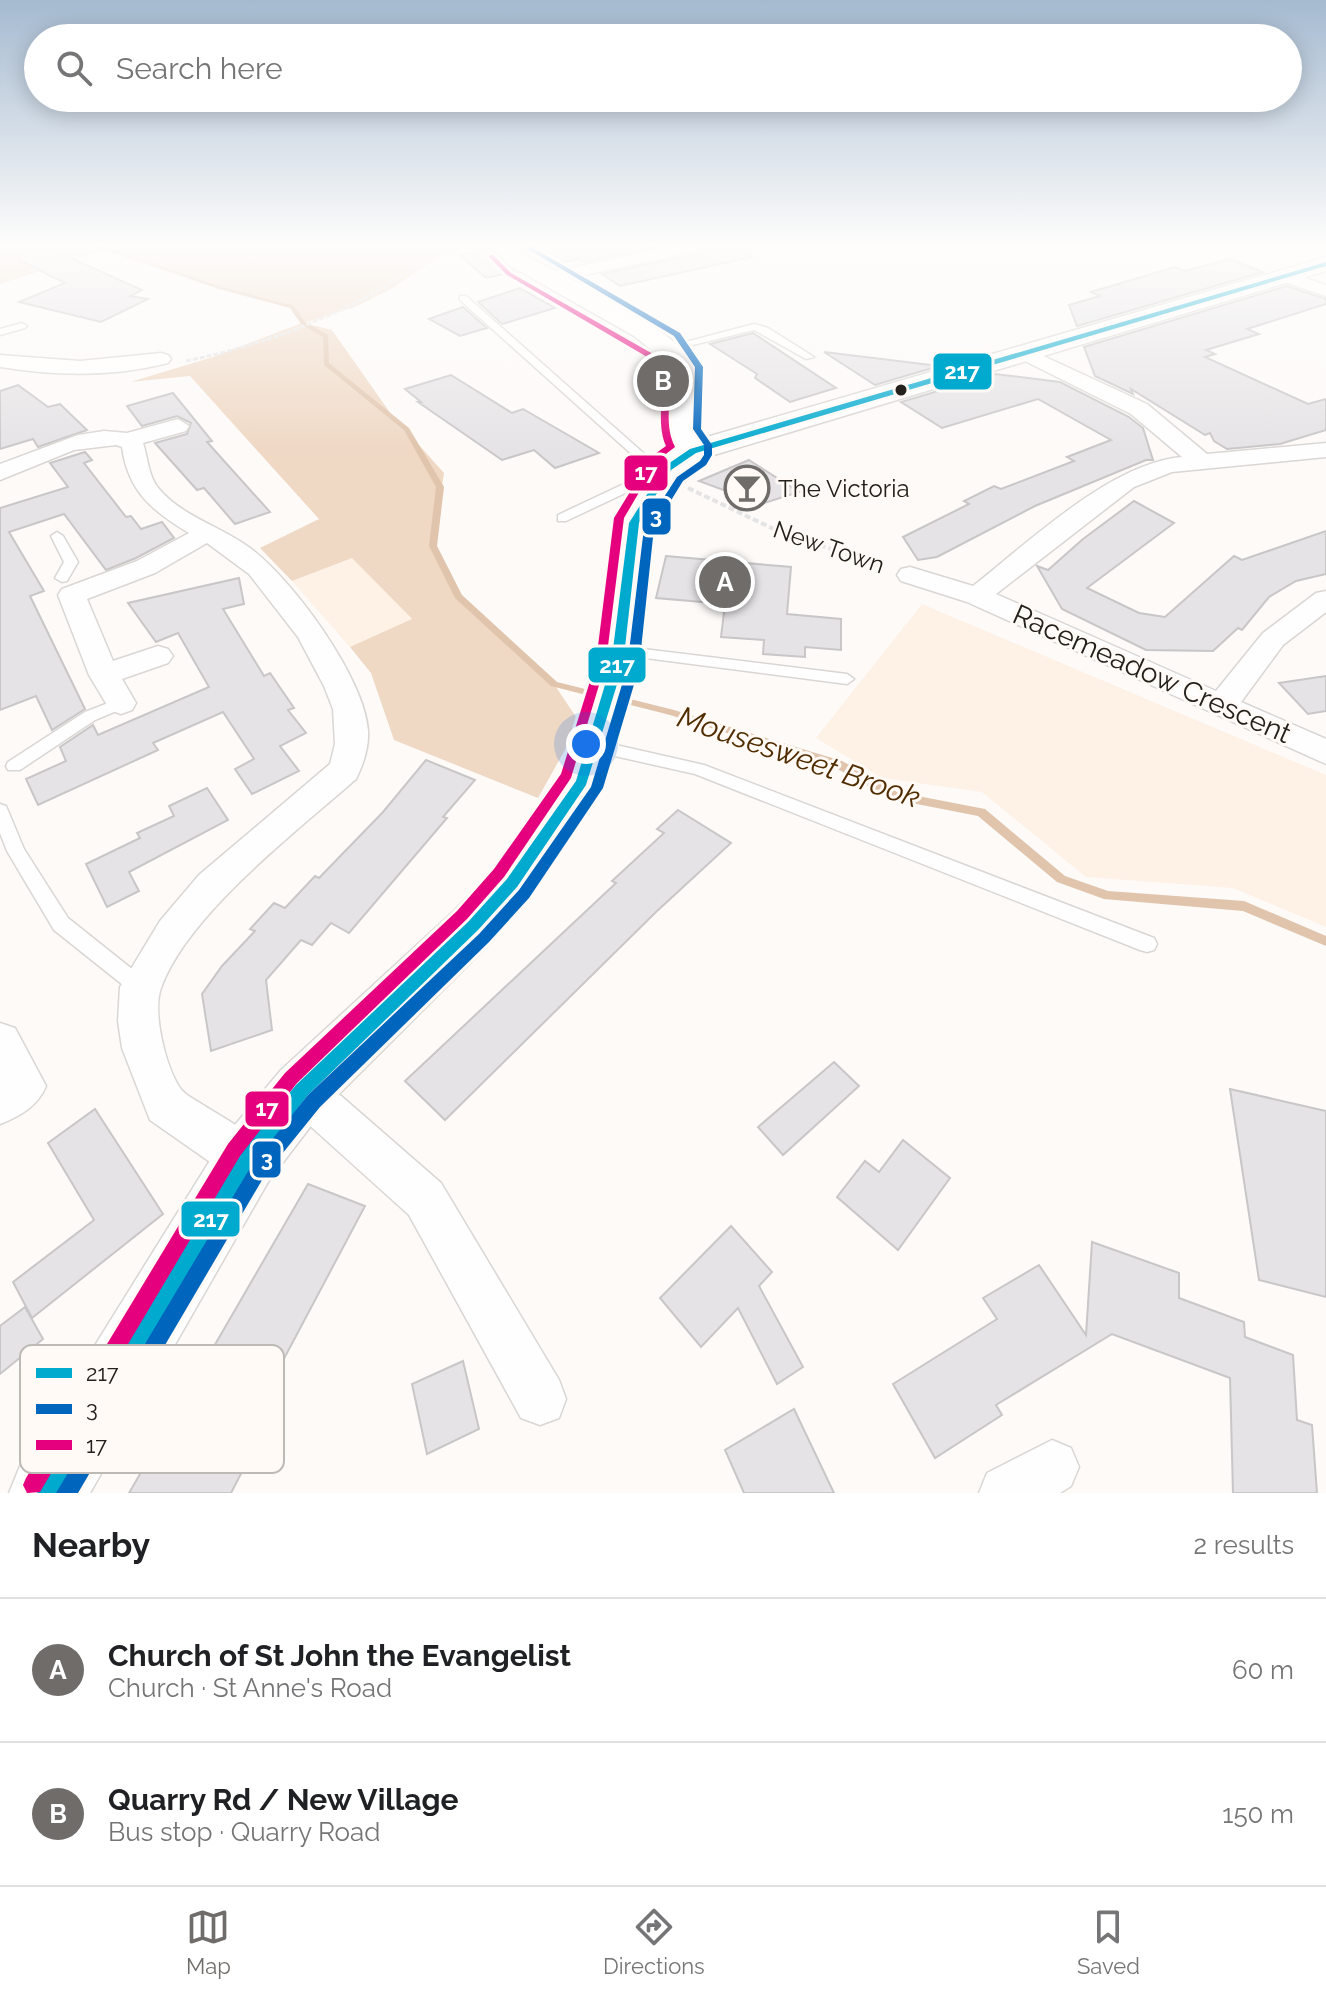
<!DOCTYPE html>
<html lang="en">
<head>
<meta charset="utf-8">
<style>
	body { margin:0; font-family:Raleway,sans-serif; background:#f2f2f2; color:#202124 }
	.you { position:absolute; left:586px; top:744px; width:28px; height:28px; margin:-20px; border:6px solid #fff; border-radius:50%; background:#1a73e8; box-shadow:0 0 0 12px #1a73e833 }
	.badge { display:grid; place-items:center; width:52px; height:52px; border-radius:50%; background:#706c69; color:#fff; font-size:26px; font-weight:700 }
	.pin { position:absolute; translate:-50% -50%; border:4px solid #fff; box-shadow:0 2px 8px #0006 }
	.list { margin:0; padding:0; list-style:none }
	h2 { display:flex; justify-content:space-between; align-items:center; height:104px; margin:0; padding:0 32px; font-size:34px }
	h2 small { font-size:26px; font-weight:400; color:#757577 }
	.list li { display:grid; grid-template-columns:52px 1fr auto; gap:24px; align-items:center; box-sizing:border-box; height:144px; padding:0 32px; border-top:2px solid #e0e0e0 }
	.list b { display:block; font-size:30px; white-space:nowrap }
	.list p { margin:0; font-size:26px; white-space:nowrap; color:#757577 }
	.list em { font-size:26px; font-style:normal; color:#757577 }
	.icon { flex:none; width:44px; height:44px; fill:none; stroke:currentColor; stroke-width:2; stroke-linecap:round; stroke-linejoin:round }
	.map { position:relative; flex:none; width:1326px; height:1493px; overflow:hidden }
	.search { position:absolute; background:#fff; box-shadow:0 4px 20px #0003; left:24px; right:24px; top:24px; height:88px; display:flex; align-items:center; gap:20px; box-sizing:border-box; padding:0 28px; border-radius:44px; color:#757577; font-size:30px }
	.sheet { height:392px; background:#fff }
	nav { display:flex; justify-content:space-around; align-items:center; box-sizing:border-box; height:112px; border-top:2px solid #e0e0e0; background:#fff; font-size:22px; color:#757577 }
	nav a { display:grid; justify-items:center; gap:4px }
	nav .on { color:#706c69 }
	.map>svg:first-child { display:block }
</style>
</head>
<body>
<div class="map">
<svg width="1326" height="1493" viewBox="0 0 1326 1493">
	<rect width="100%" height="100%" fill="#fdfaf8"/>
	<g fill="#fef1e5">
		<path d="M352 558 412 620 350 647 292 581Z"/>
		<path d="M922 604 1326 775V927L1233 888 1086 877 982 792 882 778 816 738Z"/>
	</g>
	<path fill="#efd8c4" d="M0 245H486L487 248 447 251 391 289 355 307 304 323 332 330 391 414 444 473 433 546 458 595 554 684 580 723 538 798 394 740 371 673 350 647 412 619 352 558 292 581 260 548 319 519 190 376 130 382 213 357 302 323 292 308 221 288 105 250 0 284Z"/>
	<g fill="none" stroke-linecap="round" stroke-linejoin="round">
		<g fill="#e0c4ac" fill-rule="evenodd">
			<path d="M90 245H98L223 287 294 306 305 322 328 335 329 363 409 428 444 487 437 546 462 595 557 682 601 693 603 695 601 697 598 698 551 686 455 598 429 546 436 487 404 430 324 365 323 337 301 324 290 308 219 289Z"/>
			<path d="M614 695 674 710 842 761 897 792 985 809 1065 876 1108 891 1244 901 1326 936V946L1243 911 1104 899 1057 882 978 816 891 799 834 767 670 715 611 700 609 698 611 696Z"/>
		</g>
	</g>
	<g fill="#e5e3e5" stroke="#c8c6c7" stroke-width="2">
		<path d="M26 245H42L142 290 130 296 148 299 101 322 19 302 65 283 19 260Z"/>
		<path d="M519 245H664L584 262 579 259 550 265Z"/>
		<path d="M711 245H751L752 257 620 286 602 274 701 253Z"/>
		<path d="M491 249 507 267 515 272 486 278 459 255Z"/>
		<path d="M1230 259 1263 272 1077 326 1069 305 1100 296 1091 292 1175 267 1185 271Z"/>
		<path d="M1287 286 1326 299V304L1247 329 1259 334 1206 350 1215 354 1205 357 1308 404 1326 399V430L1280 444 1227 449 1214 441 1210 433 1205 435 1131 389 1133 394 1095 376 1084 347Z"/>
		<path d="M520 288 555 308 502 324 478 302Z"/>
		<path d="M463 307 487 328 460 336 429 319Z"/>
		<path d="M753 333 836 388 790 402 755 378 757 374 710 344Z"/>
		<path d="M824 352 939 366 875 385Z"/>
		<path d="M995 374 1060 382 1129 417 1143 428 1153 460H1146L1035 506 937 557 918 560 903 537 969 504 964 501 994 486 1001 489 1074 461 1067 457 1111 440 1038 399 942 428 901 402Z"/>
		<path d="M451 375 512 413 523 409 599 453 555 468 534 450 502 460 418 402H421L405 389Z"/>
		<path d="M18 385 48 407 60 404 87 430 38 447 33 439 0 449V391Z"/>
		<path d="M173 393 212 441 207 442 270 512 235 524 204 488 197 490 155 443 187 434 191 423 177 416 142 426 127 406Z"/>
		<path d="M85 452 92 460 84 463 126 517 131 516 141 529 162 522 174 538 136 558 106 570 64 514 9 532 44 591 30 596 85 709 52 730 36 696 0 710V508L68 487 50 463Z"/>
		<path d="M749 460 799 492 761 504 699 481Z"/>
		<path d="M1134 501 1174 523 1087 588 1139 613 1165 617 1234 556 1242 560 1326 531V574L1296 581 1269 597 1242 630 1238 628 1213 651 1146 650 1062 609 1037 566 1048 570 1083 539Z"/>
		<path d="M666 556 791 567 787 614 841 619V650L805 647V657L763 654 764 640 721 637 725 604 656 598Z"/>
		<path d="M239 578 244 604 223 609 264 676 270 673 294 708 288 710 306 733 280 746 299 771 252 794 235 769 254 759 223 712 153 743 158 750 38 805 26 779 66 761 60 747 93 725 98 735 209 687 178 633 156 642 128 603Z"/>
		<path d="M1326 676V711L1308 714 1279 683Z"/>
		<path d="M426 760 475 780 443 817 447 818 349 933 331 923 312 945 301 940 266 980 272 1030 211 1051 202 994 222 966 255 931 250 929 274 903 285 908 315 876 319 878 383 812Z"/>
		<path d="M207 788 228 820 129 872 139 891 107 907 86 864 140 838 137 833 174 816 169 806Z"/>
		<path d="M678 810 731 843 656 912 445 1120 405 1081 616 883 612 881 664 833 657 829Z"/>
		<path d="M834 1062 859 1086 783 1155 758 1127Z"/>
		<path d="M1230 1089 1326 1111V1297L1259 1280Z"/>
		<path d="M95 1109 163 1214 32 1318 13 1282 94 1220 48 1143Z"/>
		<path d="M903 1140 950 1178 898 1250 837 1197 865 1161 879 1172Z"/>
		<path d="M308 1184 365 1206 244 1434 258 1441 231 1493H129Z"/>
		<path d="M731 1226 772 1272 759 1286 803 1367 777 1384 738 1308 701 1347 660 1298Z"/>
		<path d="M1092 1242 1179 1273V1298L1244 1322 1245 1337 1293 1355 1297 1420 1312 1425 1317 1493H1233L1230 1378 1112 1334 996 1405 1002 1415 935 1458 893 1384 997 1319 983 1298 1039 1265 1086 1335Z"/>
		<path d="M25 1307 43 1339 0 1374V1326Z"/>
		<path d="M463 1361 479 1429 427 1454 412 1384Z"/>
		<path d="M794 1409 834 1493H744L725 1450Z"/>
	</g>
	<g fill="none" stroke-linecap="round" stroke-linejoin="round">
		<g stroke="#dad6d3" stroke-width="3">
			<g id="lane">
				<path d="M460 296H466L666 473V477H658L654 474 638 487 566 521H558V515L630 481 647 468 460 300Z"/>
				<path d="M22 323 27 326 25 328 0 335V329Z"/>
				<path d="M754 324 768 328 814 357 806 359 754 330 668 351 663 348Z"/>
				<path d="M57 532 63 536 78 562 67 581 62 582 55 578 64 562 51 536Z"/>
				<path d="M619 646 847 674 854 679 847 684 614 654 612 651 614 648Z"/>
				<path d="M121 698 129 703 126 707 95 720 20 770H8L6 766 8 762 85 712Z"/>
				<path d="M594 740 704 765 1154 938 1157 944 1154 950 1147 952 1140 950 695 774 588 750 586 746Z"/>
				<path d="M0 804 6 806 24 849 68 918 147 981 150 987 147 993 140 996 133 993 54 930 7 851 0 833Z"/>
			</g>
		</g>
		<g stroke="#dad6d3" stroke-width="3">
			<g id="street">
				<path d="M678 245H708L700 250 548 283 539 278 548 273Z"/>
				<path d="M1285 271 1326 285V296L1279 280 1276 276 1279 272Z"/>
				<path d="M1024 347 1147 404 1207 454 1326 443V457L1172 472 1134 487 996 594 1216 691 1263 633 1316 593 1326 591V612L1283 645 1241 702 1326 739V764L967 602 901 581 897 575 901 569 910 567 973 586C1029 542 1111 463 1182 457L1131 414 1017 357 1014 353Z"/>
				<path d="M161 353 168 355 171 359 168 363C114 377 55 376 0 367V355L80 361Z"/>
				<path d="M178 419 189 426 186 431 143 443C148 458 148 476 159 489 183 517 222 527 250 548 292 579 365 678 368 731 369 747 363 765 356 779 297 831 187 915 161 988 152 1013 166 1067 180 1088 184 1094 193 1099 200 1103 224 1119 257 1133 269 1160L262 1176 246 1183 230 1176 150 1120 122 1048 118 1021 120 987 160 921 199 875 330 764 335 744 333 709 324 686 298 637 249 574 207 543 155 573 87 599 113 661 158 646 168 649 173 656 168 663 122 679 136 703 132 710 121 714 110 710 89 675 58 595 62 589 137 561 189 533C152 511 128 491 122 447L116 445 74 450 0 480V464L78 435 104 431 127 433Z"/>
				<path d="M0 1023 15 1028 46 1086C38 1106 20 1116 0 1124Z"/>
				<path d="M302 1069 317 1075 441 1183 559 1380 566 1399 559 1418 540 1425 521 1418 409 1215 287 1105 281 1090 287 1075Z"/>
				<path d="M1052 1440 1071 1448 1079 1467 1071 1486 1060 1493H979L987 1473Z"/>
			</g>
		</g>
		<g stroke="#dad6d3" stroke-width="3">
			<path id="secondary" d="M491 245H515L525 255C566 278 676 327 695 366 701 379 696 417 696 434L700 439 1326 257V271L704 458 680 474 651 523 637 665 605 782 598 794 530 897 491 942 323 1110 268 1182 90 1493H9L20 1466 224 1138 281 1070 455 910 494 869 561 777 597 665 617 523 657 461 676 449 666 434 669 369 663 359 634 336 509 265Z"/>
		</g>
		<path stroke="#e5e4e4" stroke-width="3" stroke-dasharray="5 2" stroke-linecap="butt" d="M186 361C280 342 363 306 441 250V245"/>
		<path stroke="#e5e4e4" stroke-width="4" stroke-dasharray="6 3" stroke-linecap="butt" d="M688 488 780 532 883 566"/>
		<use href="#lane" fill="#fffefe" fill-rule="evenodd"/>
		<use href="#street" fill="#fffefe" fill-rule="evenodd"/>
		<use href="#secondary" fill="#fffefe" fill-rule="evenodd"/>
		<g stroke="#fffaf6" stroke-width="6">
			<path id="bus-1" d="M1326 262V266L696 453 671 470 639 523 623 665 586 785 517 887 478 930 308 1095 252 1166 59 1493H37L240 1154 296 1085 468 922 507 879 576 781 611 665 629 523 665 466 690 449Z"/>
		</g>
		<g stroke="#fffaf6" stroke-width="6">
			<path id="bus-2" d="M521 245H528L680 333 703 367 701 429 712 445V455L706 465 683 481 654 528 639 668 603 788 529 898 489 942 320 1107 265 1175 78 1493H56L253 1163 308 1095 479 934 519 890 591 787 627 668 644 528 677 477 700 461 704 455V445L693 429 695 367 674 336Z"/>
		</g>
		<g stroke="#fffaf6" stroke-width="6">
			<path id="bus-3" d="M489 255H493L511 273 660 358C679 392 660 416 675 447L658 460 624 518 606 662 571 778 504 877 467 919 297 1083 240 1156 40 1492 27 1493 23 1485 26 1478 228 1144 285 1073 457 911 494 869 561 774 596 662 614 518 652 456 666 446C654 419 669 389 654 361L507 275 489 257Z"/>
		</g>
		<use href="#bus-1" fill="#00a9ce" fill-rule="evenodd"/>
		<use href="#bus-2" fill="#0065bd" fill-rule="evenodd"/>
		<use href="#bus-3" fill="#e5007d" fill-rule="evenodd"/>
	</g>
	<linearGradient id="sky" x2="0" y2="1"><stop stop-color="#a5bad0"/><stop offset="0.54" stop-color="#fefdfc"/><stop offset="1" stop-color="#fefdfc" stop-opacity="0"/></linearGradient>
	<rect width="1326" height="454" fill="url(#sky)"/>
	<defs>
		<g id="bar-ring" transform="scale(2.3)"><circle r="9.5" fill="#fffaf6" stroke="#706c69" stroke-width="1.5"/><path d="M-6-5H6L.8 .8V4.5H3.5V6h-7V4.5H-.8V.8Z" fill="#706c69"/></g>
	</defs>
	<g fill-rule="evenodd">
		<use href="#bar-ring" x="747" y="488"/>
	</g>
	<circle fill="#24201c" stroke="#fffaf6" stroke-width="3" cx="901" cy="390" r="7"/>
	<g text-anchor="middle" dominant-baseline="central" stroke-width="6" stroke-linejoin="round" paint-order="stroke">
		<g font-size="24" fill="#24201c" stroke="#fffaf6" text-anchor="start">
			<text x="778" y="488">The Victoria</text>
		</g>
		<g font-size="24" fill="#24201c" stroke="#fffaf6">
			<text transform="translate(829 547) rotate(19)">New Town</text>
		</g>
		<g font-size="28" fill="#24201c" stroke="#fffaf6">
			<text transform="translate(1152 674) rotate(24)">Racemeadow Crescent</text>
		</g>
		<g font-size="30" font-style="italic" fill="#502c00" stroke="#fffaf6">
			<text transform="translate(799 757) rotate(19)">Mousesweet Brook</text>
		</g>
	</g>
	<rect x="20" y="1345" width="264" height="128" rx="12" fill="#fffaf6" stroke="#bdb9b5" stroke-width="2"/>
	<rect x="36" y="1368" width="36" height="10" fill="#00a9ce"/>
	<rect x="36" y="1404" width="36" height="10" fill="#0065bd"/>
	<rect x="36" y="1440" width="36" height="10" fill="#e5007d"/>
	<g font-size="22" fill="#24201c">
		<text x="86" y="1381">217</text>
		<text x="86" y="1417">3</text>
		<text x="86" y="1453">17</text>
	</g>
	<g stroke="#fffaf6" stroke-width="3">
		<rect x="932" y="352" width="61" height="39" rx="8" fill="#00a9ce"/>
		<rect x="623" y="454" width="46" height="38" rx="8" fill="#e5007d"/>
		<rect x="641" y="497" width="31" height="39" rx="8" fill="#0065bd"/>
		<rect x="587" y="646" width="60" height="38" rx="8" fill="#00a9ce"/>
		<rect x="244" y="1090" width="46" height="38" rx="8" fill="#e5007d"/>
		<rect x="251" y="1140" width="31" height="39" rx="8" fill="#0065bd"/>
		<rect x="180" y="1200" width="61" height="38" rx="8" fill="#00a9ce"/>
	</g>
	<g font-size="22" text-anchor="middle" font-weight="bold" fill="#fff">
		<text x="962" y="379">217</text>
		<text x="646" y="480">17</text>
		<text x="656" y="524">3</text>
		<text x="617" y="673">217</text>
		<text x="267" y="1116">17</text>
		<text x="267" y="1167">3</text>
		<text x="211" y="1227">217</text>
	</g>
</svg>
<div class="you"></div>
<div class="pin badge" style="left:725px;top:582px">A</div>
<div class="pin badge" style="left:663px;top:381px">B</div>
<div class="search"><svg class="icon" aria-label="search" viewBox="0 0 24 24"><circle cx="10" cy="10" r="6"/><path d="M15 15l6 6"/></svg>Search here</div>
</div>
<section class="sheet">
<h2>Nearby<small>2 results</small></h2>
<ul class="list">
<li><span class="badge">A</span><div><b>Church of St John the Evangelist</b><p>Church · St Anne's Road</p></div><em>60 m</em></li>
<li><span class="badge">B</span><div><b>Quarry Rd / New Village</b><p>Bus stop · Quarry Road</p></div><em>150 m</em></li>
</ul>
</section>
<nav>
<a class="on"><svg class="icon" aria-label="map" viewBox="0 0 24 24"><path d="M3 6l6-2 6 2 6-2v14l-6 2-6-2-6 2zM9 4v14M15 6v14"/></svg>Map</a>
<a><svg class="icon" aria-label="directions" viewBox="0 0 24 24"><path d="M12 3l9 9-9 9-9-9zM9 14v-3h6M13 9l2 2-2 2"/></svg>Directions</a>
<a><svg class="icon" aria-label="saved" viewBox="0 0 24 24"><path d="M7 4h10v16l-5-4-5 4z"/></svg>Saved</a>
</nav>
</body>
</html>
